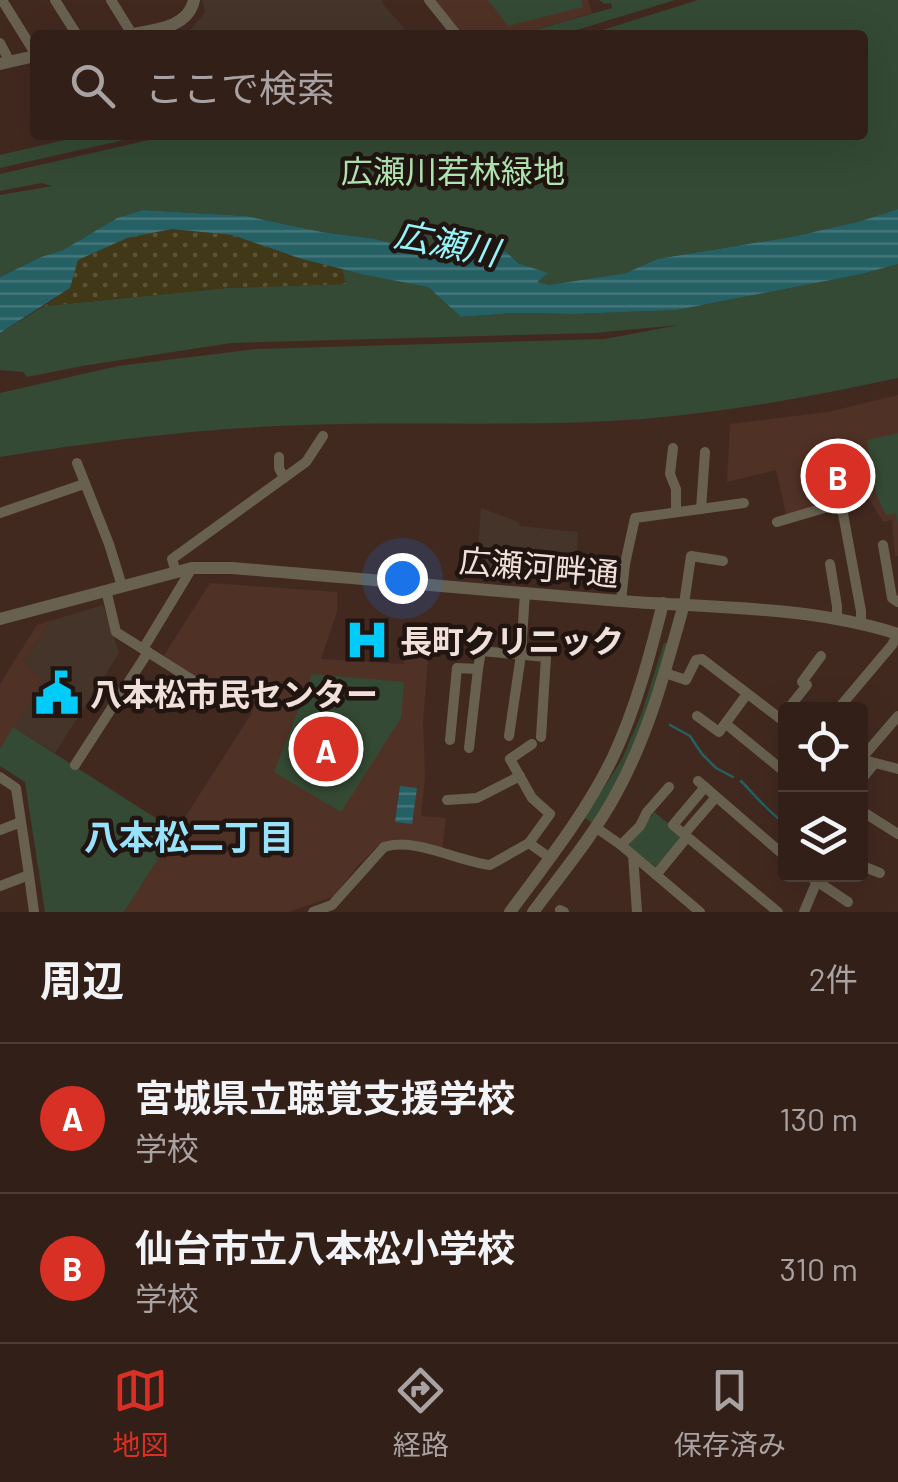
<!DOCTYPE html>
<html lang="ja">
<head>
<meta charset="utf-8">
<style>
	body { margin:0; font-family:Barlow,"Noto Sans JP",sans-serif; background:#3a2721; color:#f1f3f6 }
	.controls { position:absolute; right:30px; bottom:30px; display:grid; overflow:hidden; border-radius:10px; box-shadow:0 10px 40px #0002 }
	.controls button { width:90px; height:90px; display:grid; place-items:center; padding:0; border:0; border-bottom:2px solid #4d3d37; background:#321f18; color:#f1f3f6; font:50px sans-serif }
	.you { position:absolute; left:402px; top:578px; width:35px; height:35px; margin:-25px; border:8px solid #fff; border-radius:50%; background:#1a73e8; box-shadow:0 0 0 15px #1a73e833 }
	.badge { display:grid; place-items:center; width:65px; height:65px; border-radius:50%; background:#d93025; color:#fff; font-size:32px; font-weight:700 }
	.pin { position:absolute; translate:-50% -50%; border:5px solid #fff; box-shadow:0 2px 10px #0006 }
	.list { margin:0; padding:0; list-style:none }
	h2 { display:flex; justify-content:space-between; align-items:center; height:130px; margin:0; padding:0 40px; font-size:42px }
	h2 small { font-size:32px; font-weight:400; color:#a8a2a2 }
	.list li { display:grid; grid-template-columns:65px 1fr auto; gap:30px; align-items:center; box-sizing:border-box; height:150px; padding:0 40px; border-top:2px solid #4d3d37 }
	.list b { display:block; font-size:38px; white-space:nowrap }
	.list p { margin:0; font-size:32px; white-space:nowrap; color:#a8a2a2 }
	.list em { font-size:32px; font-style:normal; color:#a8a2a2 }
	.icon { flex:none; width:55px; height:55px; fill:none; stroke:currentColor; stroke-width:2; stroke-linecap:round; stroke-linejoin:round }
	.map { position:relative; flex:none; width:898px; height:912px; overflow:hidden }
	.search { position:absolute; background:#321f18; box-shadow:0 10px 40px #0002; left:30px; right:30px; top:30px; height:110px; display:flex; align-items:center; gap:25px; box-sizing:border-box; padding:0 35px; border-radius:10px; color:#a8a2a2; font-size:38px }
	.sheet { height:430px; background:#321f18 }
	nav { display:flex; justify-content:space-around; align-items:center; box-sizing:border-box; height:140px; border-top:2px solid #4d3d37; background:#321f18; font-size:28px; color:#a8a2a2 }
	nav a { display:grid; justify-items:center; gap:5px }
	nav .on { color:#d93025 }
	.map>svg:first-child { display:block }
</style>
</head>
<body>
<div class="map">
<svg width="898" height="912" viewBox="0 0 898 912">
	<defs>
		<pattern id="sand-dots" width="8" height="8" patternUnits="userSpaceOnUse" patternTransform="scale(2.5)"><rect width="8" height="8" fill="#403817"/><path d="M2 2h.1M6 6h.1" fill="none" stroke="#5c5438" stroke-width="1.8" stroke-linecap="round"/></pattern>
		<pattern id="water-rules" width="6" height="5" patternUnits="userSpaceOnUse" patternTransform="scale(2.5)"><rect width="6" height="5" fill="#256064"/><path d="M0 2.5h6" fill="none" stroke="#45767a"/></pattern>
	</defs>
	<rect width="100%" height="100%" fill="#422920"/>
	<g fill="#443429">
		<path d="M202 0H383L382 3 410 35H167L191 29 205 12Z"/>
		<path d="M481 508 519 522 520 526 578 532 576 564H561L559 579 476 571Z"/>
		<path d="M103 605 119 653 55 753 13 727 42 680 24 662 50 621Z"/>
	</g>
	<g fill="#503126">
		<path d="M432 0H588L592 13 517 35H459Z"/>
		<path d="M898 395V556H895L892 520 883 522 867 495 786 514 776 470 727 482 730 424 828 412Z"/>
		<path d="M210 583 337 592V612L321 659 404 664 403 652 429 649 423 722 425 777 421 816 446 818 442 849 401 839 381 843 359 864 334 896 289 912H124L252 713 163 657Z"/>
		<path d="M50 621 24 662 43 680 0 749V684L37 625Z"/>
	</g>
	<g fill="#344a34">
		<path d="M488 0H581L583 7 508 26Z"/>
		<path d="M599 0H675L560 35H517L612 8 611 3 605 4Z"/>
		<path d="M698 0H898V209L861 221 796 236 657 259 626 273 549 285 536 282 547 273 518 263 440 248 426 253 376 239 322 232 246 216 143 210 117 218 63 250 41 257 0 277V195L52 186 41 183 0 191V174L171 135H863V35H587Z"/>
		<path d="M86 135H146L0 168V155Z"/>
		<path d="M898 264V378C814 396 729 412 643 419 522 428 400 420 279 426 186 430 92 442 0 457V393L118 366 257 349 605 339 679 325 594 333 231 343 82 366 27 377 23 372 0 370V333L44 306 226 288 345 284 342 269 428 287 461 317 515 313 575 314 677 310 862 274Z"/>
		<path d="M898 433V529L896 513 886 515 876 494 867 440Z"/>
		<path d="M664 643H669L638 737 612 790 592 823 585 818 622 759 641 715Z"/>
		<path d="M312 674 404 682 401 718 341 812 274 772Z"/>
		<path d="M13 727 176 831 124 912H45L25 782 0 766V749Z"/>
		<path d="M654 812 684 836 657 869 628 845 644 827Z"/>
	</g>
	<path fill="url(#sand-dots)" d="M172 229 232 235 302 259 342 269 346 284 226 288 44 306 70 288 77 260 127 238Z"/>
	<g fill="url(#water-rules)">
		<path d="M898 209V264L862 274 677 310 575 314 515 313 461 317 428 287 366 275 302 259 232 235 172 229 127 238 78 260 70 288 0 333V277L41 257 63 250 117 218 143 210 246 216 322 232 376 239 426 253 440 248 506 252 518 263 548 273 537 282 549 285 626 273 657 259 796 236 861 221Z"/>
		<path d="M400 786 417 788 412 824 395 822Z"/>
	</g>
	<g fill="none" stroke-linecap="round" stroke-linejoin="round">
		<g stroke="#256064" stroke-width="2.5">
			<path d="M670 725 690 736 702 754 716 768 733 777"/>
			<path d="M741 781C752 792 774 818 786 824"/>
		</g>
		<g stroke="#696150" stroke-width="10">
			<path d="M2 0 35 53"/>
			<path d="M55 0 77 35"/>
			<path d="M111 0 132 34"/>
			<path d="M429 0 457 35"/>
			<path d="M0 43 10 62"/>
			<path d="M673 448 670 474 676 489V512"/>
			<path d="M279 457V468L284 478"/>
			<path d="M77 463 109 544 122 586"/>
			<path d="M701 509 705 452"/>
			<path d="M0 513 84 484"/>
			<path d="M777 522 841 503 861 611V624"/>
			<path d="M883 545 892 598 898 602"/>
			<path d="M593 563 625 564"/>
			<path d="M830 564 837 606V619"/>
			<path d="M176 572 172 559 306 462 323 436"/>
			<path d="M106 590 116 632 213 693"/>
			<path d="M621 601 625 564 635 518 744 503"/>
			<path d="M684 604 691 556 723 561"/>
			<path d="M143 649 192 568"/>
			<path d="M665 673 686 680 696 660 702 659 786 723"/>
			<path d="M788 709 807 685 802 682 821 656"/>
			<path d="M838 709 892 645 898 634"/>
			<path d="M697 716 719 732 747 694"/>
			<path d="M726 724 786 773"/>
			<path d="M509 736 521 655 525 592"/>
			<path d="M450 740 457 668 478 669 481 651 546 657 541 737"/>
			<path d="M469 748 478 669"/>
			<path d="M860 759 898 769"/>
			<path d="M861 759 898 716"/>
			<path d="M75 765 148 652"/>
			<path d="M0 777 16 788 29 875 0 886"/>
			<path d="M698 781 786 857"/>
			<path d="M860 781 874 764"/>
			<path d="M705 787 673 825 778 912"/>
			<path d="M447 800 477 798 520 776"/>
			<path d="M860 810 898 834"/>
			<path d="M595 827 621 845 700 912"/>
			<path d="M0 830 21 822"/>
			<path d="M684 834 716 797"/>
			<path d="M529 843 550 858"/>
			<path d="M621 845 640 826 647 812 669 787"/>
			<path d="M633 855 637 912"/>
			<path d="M860 865 880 873"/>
			<path d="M806 874 848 902"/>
			<path d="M29 875 34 912"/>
			<path d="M656 875 687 837"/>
			<path d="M560 910 564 912"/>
			<path d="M313 912 332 905 384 847C415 837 457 861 490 865L529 843 550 814 532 798 510 759 532 744"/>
			<path d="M804 912 817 881"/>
		</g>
		<g stroke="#696150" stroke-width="12">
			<path d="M127 35C152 30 188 29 194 0"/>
			<path d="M0 64 35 56"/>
			<path d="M0 619 192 568H232C366 579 500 592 634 602 722 608 813 607 898 634"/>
			<path d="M510 912C547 862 586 813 613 757 636 708 650 655 663 603"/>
			<path d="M533 912C562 873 594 835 617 792 649 733 666 669 684 604"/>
		</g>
	</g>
	<defs>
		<g id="hospital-bare" transform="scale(3.45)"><path d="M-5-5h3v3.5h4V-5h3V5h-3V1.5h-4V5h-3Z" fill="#00cbf9" stroke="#211511" stroke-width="2.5" paint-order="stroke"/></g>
		<g id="civic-bare" transform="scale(3.45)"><path d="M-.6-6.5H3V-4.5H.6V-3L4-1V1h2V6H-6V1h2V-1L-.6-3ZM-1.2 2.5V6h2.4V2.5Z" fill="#00cbf9" stroke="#211511" stroke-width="2.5" paint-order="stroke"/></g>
	</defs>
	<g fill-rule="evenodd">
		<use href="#hospital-bare" x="367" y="640"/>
		<use href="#civic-bare" x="57" y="693"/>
	</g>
	<g text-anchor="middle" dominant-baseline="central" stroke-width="9" stroke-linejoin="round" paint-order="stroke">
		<g font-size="32" fill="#b1e6b1" stroke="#211511">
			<text x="453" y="170">広瀬川若林緑地</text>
		</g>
		<g font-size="32" fill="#f1e0da" stroke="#211511">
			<text transform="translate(539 566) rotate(5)">広瀬河畔通</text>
		</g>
		<g font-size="32" font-weight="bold" fill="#f1e0da" stroke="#211511" text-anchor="start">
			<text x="400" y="640">長町クリニック</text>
			<text x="90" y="693">八本松市民センター</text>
		</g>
		<g font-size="35" font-style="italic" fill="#95f4fa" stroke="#211511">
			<text transform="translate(447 242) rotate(11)">広瀬川</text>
		</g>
		<g font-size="35" font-weight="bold" fill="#99e2fb" stroke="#211511">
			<text x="189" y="836">八本松二丁目</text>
		</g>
	</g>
</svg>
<div class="controls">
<button><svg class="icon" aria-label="locate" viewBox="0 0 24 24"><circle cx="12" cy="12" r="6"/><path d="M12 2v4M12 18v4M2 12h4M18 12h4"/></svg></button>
<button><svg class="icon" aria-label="layers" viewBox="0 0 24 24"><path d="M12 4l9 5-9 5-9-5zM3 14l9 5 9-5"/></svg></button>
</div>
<div class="you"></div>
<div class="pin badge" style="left:326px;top:749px">A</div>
<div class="pin badge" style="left:838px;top:476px">B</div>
<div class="search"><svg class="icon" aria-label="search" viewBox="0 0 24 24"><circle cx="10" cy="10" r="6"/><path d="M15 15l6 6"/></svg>ここで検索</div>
</div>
<section class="sheet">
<h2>周辺<small>2件</small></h2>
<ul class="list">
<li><span class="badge">A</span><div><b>宮城県立聴覚支援学校</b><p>学校</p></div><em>130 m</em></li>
<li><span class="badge">B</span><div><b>仙台市立八本松小学校</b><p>学校</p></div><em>310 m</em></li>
</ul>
</section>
<nav>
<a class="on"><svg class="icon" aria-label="map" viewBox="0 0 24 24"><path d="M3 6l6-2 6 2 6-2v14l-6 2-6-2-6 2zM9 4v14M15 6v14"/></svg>地図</a>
<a><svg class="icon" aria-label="directions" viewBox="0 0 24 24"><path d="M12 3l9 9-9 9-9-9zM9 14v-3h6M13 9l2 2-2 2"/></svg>経路</a>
<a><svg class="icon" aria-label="saved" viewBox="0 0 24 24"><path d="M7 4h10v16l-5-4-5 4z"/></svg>保存済み</a>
</nav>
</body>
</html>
